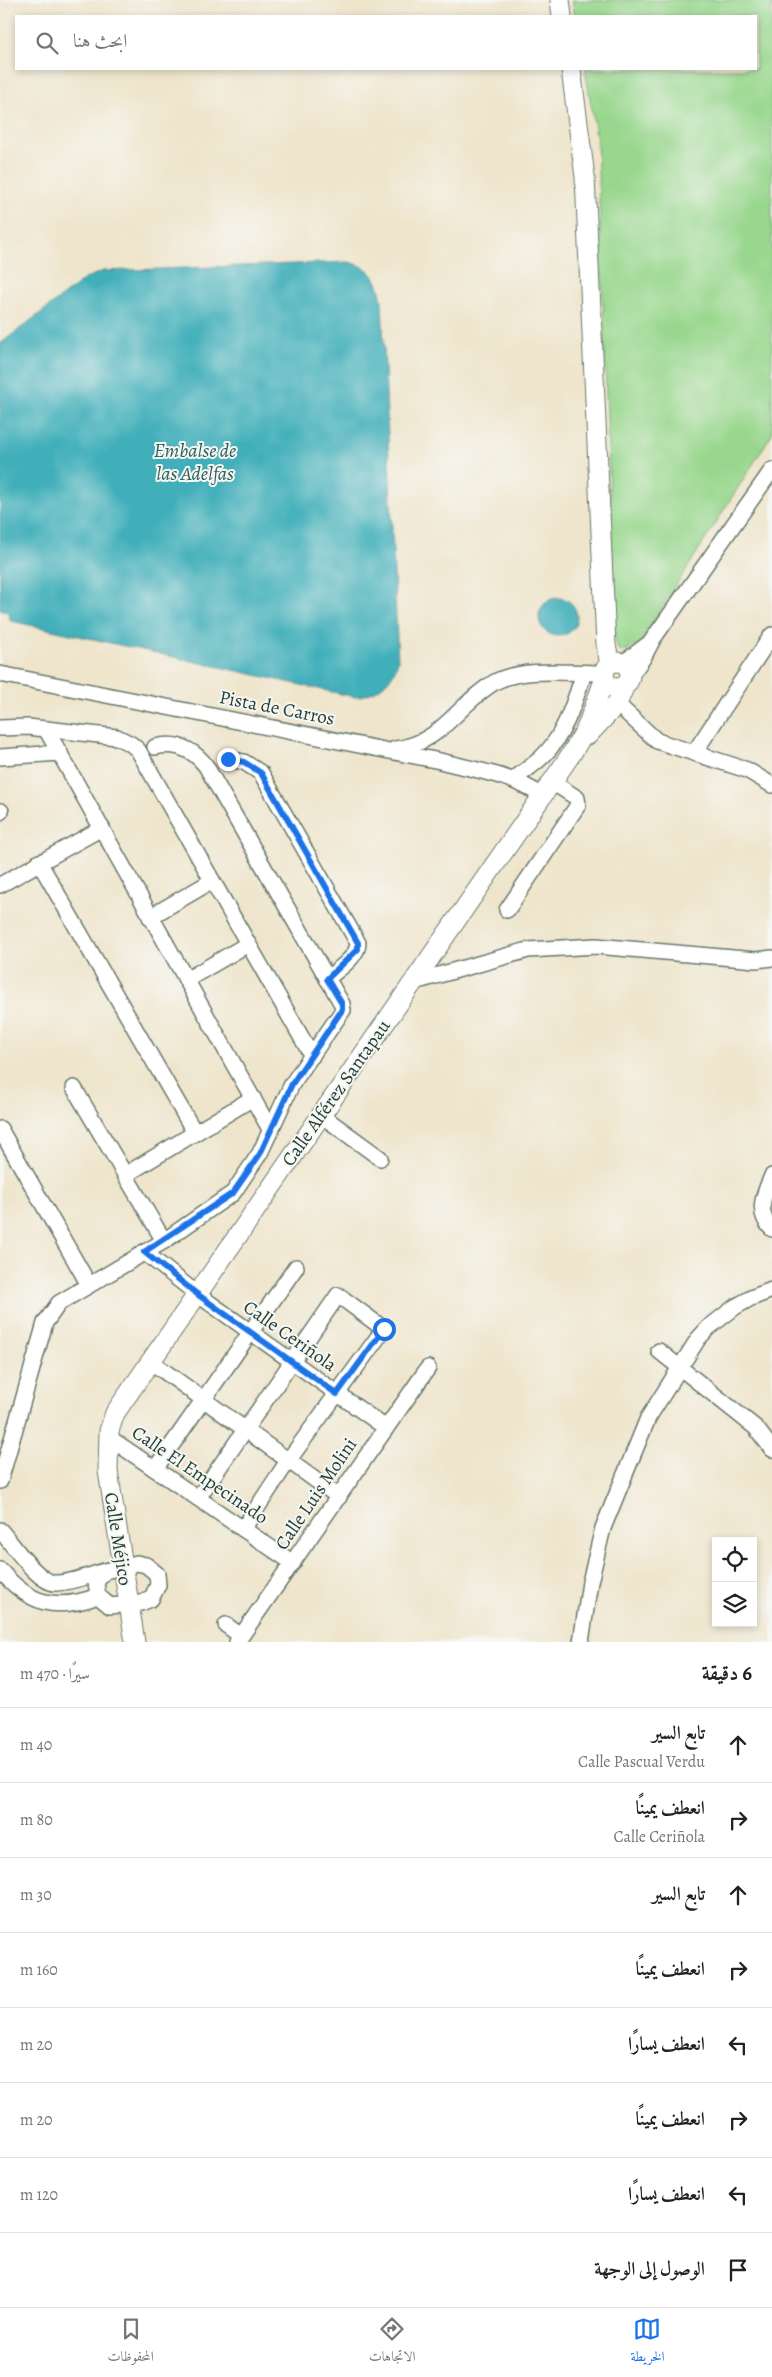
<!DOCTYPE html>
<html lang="ar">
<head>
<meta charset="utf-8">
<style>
	body { margin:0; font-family:Alegreya,Amiri,serif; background:#f2f2f2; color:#222; direction:rtl }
	.controls { position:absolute; right:15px; bottom:15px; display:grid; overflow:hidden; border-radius:0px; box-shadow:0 2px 8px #0003 }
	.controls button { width:45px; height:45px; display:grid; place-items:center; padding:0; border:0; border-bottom:1px solid #e0e0e0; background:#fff; color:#222; font:25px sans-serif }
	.stop { position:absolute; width:15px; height:15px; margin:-11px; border:4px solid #1a73e8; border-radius:50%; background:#fff }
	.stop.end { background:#1a73e8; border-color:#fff; box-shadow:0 1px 5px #0008 }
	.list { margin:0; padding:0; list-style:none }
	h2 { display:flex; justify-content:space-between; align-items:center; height:65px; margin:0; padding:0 20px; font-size:21px }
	h2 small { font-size:16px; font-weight:400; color:#767676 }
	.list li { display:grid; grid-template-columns:32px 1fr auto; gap:15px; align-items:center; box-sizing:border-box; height:75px; padding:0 20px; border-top:1px solid #e0e0e0 }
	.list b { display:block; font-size:19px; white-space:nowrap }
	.list p { margin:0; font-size:16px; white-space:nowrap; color:#767676 }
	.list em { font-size:16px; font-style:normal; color:#767676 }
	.icon { flex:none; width:28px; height:28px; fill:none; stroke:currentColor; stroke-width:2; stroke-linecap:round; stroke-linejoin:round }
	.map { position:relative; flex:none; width:772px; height:1642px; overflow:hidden; direction:ltr }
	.search { position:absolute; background:#fff; box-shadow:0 2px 8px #0003; left:15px; right:15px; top:15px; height:55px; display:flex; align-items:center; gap:12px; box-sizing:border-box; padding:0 18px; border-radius:0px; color:#767676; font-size:19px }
	.sheet { height:665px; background:#fff }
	nav { display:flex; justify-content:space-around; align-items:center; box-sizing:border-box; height:70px; border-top:1px solid #e0e0e0; background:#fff; font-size:14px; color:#767676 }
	nav a { display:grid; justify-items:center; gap:2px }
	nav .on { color:#1a73e8 }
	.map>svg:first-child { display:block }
</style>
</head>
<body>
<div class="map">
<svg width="772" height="1642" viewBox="0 0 772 1642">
	<rect width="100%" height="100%" fill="#f6f6f2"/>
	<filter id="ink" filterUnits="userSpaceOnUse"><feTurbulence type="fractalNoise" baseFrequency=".02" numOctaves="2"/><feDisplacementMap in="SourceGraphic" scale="10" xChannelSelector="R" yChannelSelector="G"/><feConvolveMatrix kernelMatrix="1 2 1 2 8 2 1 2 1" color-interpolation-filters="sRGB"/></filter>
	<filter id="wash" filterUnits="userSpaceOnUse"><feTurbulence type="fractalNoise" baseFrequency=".0096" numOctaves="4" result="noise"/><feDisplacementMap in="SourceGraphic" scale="20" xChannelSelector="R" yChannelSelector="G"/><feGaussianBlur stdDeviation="1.12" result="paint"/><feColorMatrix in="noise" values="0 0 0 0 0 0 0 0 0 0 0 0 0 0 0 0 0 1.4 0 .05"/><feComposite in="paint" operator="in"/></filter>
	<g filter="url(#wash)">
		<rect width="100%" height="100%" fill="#efe5cc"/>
		<path fill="#98d78d" stroke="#5c8a60" d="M572 0H772V434L639 644 623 652 618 649 615 639 597 140 585 69H756V16H575Z"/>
		<g fill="#3fafba" stroke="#2f7677">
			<path d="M348 262C372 267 378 278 382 301L398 661C392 683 377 694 355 697L11 621 7 611 0 609V344L86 278 103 271Z"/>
			<circle cx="558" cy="617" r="19"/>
		</g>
	</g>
	<g filter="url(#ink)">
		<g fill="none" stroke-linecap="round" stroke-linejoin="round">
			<g stroke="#687869" stroke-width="18">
				<g id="minor">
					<path d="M623 663 647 645"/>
					<path d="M0 674 440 761C475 770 513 775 542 796"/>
					<path d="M630 676 643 658 653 639 772 470"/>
					<path d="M617 704 657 741 747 770 772 785"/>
					<path d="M0 728 28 727 117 737 131 744 138 750 312 1056"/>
					<path d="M46 729 271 1131"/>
					<path d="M395 749C443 743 457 704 495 682 522 667 573 673 605 673"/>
					<path d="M694 753 772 635"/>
					<path d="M0 757 60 753"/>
					<path d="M228 759 244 762 261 773 358 943C358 957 337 970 327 979"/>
					<path d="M513 780C523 772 534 765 543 756 565 735 575 700 584 673"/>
					<path d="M0 812 1 811"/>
					<path d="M39 862 195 1133"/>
					<path d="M0 885 102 828"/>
					<path d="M507 910 578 805 577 798 552 782"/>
					<path d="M150 917 212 881"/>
					<path d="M186 980 248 944"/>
					<path d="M414 982 528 950 596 946 756 960 772 958"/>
					<path d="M74 1088 164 1241"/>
					<path d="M321 1115 380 1158"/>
					<path d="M0 1129 89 1285"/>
					<path d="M125 1175 253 1098"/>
					<path d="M772 1176C764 1194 755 1212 772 1229"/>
					<path d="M144 1252 197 1294 386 1428"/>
					<path d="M659 1351 756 1428 772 1449"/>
					<path d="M150 1361 339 1497"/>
					<path d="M108 1437 293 1563"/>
					<path d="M155 1469 296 1267"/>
					<path d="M0 1481 45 1323 59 1303 164 1241 233 1193 260 1153 292 1084 343 1010 342 1004 206 766C193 749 176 742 155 747"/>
					<path d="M198 1498 338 1295 384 1329 288 1461 243 1529"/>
					<path d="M0 1530C12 1543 37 1582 55 1583 71 1583 90 1575 105 1571"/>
					<path d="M137 1563 146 1565 157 1574 158 1585 151 1599 141 1603 110 1606 98 1596 96 1582 105 1571Z"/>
					<path d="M0 1570C29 1604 55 1612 98 1596"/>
					<path d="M226 1625 241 1636"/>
					<path d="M237 1642 428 1368"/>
					<path d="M581 1642 590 1582 603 1528 648 1418 698 1339 708 1328 735 1307 751 1298 772 1290"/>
				</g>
			</g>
			<g stroke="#687869" stroke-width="21">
				<g id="major">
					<path d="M560 0 562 16"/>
					<path d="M571 69 585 177 606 645 610 664"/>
					<circle cx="617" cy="675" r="13"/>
					<path d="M588 735 617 704 625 685"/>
					<path d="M135 1642 108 1471 109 1431 115 1413 572 753 586 729 605 678"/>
				</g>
			</g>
			<use href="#minor" stroke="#fff" stroke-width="15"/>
			<use href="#major" stroke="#fff" stroke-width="19"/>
		</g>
	</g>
	<g fill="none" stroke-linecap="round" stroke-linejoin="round" filter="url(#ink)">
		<path stroke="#1a73e8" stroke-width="6" d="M228 759 244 762 261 773 358 943V949L327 979 342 1004V1010L292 1084 260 1154 233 1193 144 1252 197 1294 337 1394 384 1329"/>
	</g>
	<g text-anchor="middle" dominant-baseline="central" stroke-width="4" stroke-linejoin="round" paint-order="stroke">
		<g font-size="19" fill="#1f3d34" stroke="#f6f6f2">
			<text transform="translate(277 708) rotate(11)">Pista de Carros</text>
			<text transform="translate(336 1093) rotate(-55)">Calle Alférez Santapau</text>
			<text transform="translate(290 1336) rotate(35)">Calle Ceriñola</text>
			<text transform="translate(200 1475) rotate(34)">Calle El Empecinado</text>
			<text transform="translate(316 1494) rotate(-56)">Calle Luis Molini</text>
			<text transform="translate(118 1539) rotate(81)">Calle Méjico</text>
		</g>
		<g font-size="20" font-style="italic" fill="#295f5c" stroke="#f6f6f2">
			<text x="195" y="450">Embalse de<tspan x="195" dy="23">las Adelfas</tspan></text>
		</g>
	</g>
</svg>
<div class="controls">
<button><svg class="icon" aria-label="locate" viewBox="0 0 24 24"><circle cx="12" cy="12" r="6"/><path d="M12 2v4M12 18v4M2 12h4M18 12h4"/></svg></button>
<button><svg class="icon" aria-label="layers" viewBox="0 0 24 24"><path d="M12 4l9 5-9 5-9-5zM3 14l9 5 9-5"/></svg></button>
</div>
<div class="stop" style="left:384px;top:1329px"></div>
<div class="stop end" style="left:228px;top:759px"></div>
<div class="search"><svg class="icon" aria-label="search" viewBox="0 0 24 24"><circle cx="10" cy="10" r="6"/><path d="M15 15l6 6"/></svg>ابحث هنا</div>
</div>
<section class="sheet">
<h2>6 دقيقة<small>سيرًا · 470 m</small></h2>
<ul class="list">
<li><svg class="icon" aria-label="ahead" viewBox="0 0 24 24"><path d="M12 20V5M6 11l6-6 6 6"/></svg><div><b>تابع السير</b><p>Calle Pascual Verdu</p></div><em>40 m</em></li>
<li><svg class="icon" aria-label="right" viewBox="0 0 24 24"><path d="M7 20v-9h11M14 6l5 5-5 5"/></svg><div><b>انعطف يمينًا</b><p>Calle Ceriñola</p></div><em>80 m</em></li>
<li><svg class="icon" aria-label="ahead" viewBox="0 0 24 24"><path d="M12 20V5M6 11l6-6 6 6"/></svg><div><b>تابع السير</b></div><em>30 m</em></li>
<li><svg class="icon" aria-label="right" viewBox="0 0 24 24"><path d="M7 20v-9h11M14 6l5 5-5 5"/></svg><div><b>انعطف يمينًا</b></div><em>160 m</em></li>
<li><svg class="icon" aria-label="left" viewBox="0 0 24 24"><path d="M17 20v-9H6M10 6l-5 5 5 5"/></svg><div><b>انعطف يسارًا</b></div><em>20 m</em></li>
<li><svg class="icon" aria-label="right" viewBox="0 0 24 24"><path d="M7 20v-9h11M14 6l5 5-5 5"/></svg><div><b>انعطف يمينًا</b></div><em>20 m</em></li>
<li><svg class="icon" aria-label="left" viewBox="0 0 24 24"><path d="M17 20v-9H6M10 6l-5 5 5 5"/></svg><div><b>انعطف يسارًا</b></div><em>120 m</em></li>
<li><svg class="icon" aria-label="arrive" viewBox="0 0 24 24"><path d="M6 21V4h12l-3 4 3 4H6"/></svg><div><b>الوصول إلى الوجهة</b></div></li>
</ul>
</section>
<nav>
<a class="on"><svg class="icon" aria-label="map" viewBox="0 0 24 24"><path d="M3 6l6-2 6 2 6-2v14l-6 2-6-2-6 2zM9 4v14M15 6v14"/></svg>الخريطة</a>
<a><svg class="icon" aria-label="directions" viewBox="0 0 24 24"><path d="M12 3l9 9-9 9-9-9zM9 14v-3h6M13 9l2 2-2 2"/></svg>الاتجاهات</a>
<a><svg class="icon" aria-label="saved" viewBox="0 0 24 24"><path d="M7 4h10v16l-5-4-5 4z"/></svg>المحفوظات</a>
</nav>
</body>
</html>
